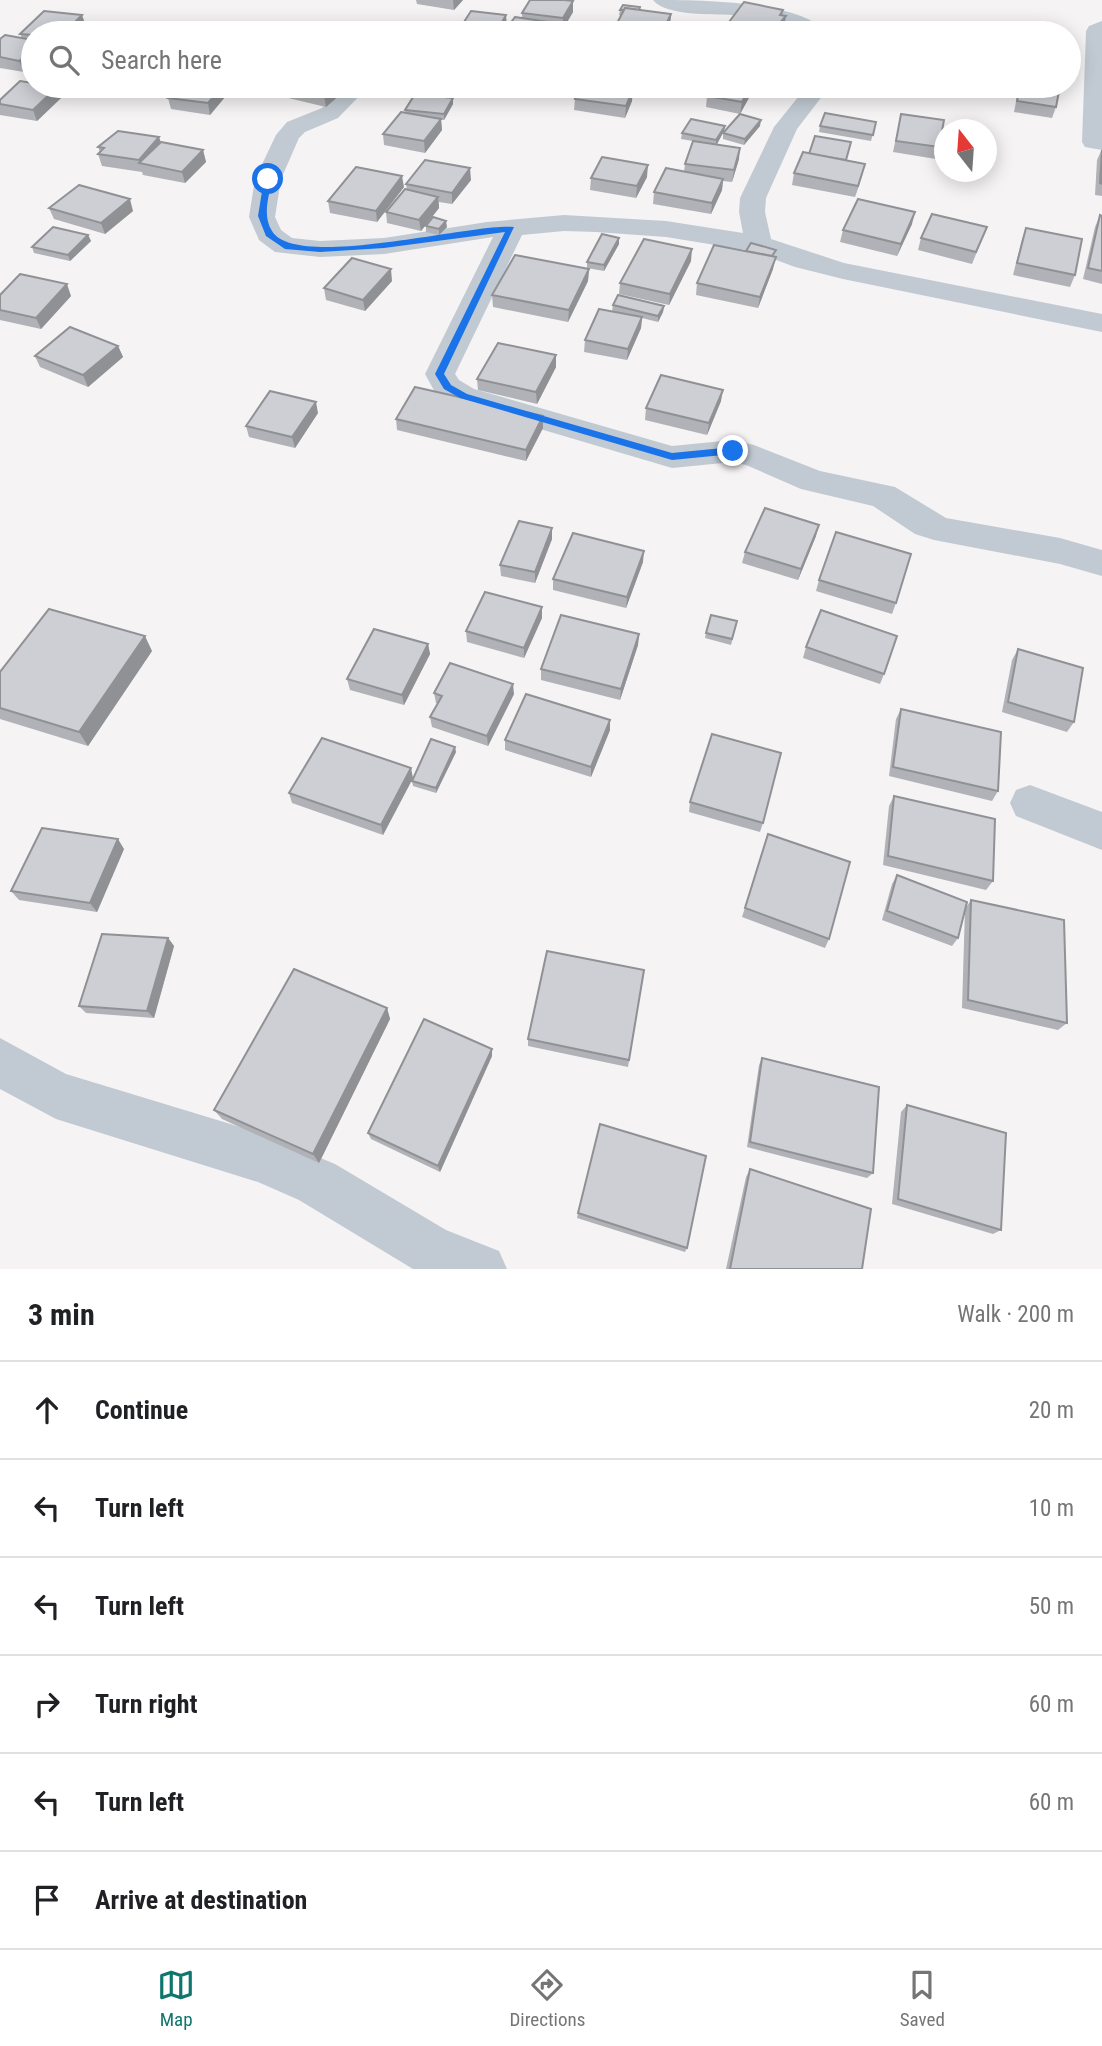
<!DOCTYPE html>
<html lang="en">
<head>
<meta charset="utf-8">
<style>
	body { margin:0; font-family:"Roboto Condensed",sans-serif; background:#f2f2f2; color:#202124 }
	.compass { position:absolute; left:934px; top:119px; width:63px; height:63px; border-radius:50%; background:#fff; box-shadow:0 4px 18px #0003; rotate:343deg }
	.stop { position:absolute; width:21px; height:21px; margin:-16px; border:5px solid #1a73e8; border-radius:50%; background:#fff }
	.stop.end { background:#1a73e8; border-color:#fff; box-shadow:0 2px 7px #0008 }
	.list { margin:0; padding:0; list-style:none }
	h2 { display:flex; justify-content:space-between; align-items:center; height:91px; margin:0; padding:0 28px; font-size:30px }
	h2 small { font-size:23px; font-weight:400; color:#757577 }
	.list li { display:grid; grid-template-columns:46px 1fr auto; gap:21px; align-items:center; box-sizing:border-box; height:98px; padding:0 28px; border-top:2px solid #e0e0e0 }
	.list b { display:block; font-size:26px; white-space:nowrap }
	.list em { font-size:23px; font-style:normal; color:#757577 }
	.icon { flex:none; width:38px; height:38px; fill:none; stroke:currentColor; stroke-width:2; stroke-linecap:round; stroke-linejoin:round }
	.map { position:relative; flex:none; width:1102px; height:1269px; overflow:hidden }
	.search { position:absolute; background:#fff; box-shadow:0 4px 18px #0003; left:21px; right:21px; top:21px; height:77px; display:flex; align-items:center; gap:18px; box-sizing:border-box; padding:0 24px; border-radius:38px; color:#757577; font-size:26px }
	.sheet { height:679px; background:#fff }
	nav { display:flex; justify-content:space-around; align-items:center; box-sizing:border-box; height:98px; border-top:2px solid #e0e0e0; background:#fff; font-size:19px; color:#757577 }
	nav a { display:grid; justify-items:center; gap:4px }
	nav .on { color:#0f766e }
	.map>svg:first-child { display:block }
</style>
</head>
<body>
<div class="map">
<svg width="1102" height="1269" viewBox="0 0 1102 1269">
	<rect width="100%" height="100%" fill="#f5f3f3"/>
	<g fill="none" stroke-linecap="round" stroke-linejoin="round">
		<g fill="#c1cad2" fill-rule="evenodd">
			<path d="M653 0C696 0 800 0 827 33 801 34 798 27 775 20 761 16 746 16 732 15 713 14 665 16 653 0Z"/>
			<path d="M1102 21V150L1085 147 1082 142 1086 31 1089 26Z"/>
			<path d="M344 86 368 87 338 118 305 132 299 138 281 179 275 217 281 230 292 238 320 241 384 238 487 222 564 215 666 221 743 233 739 212 740 198 774 127 807 86H830L797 129 766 198 765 212 771 239 844 263 1102 314V332L843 279 795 267 752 251 666 237 596 232 564 231 522 235 455 374 459 380 474 389 672 446 733 440 754 445 820 471 895 487 946 518 1060 538 1102 550V576L1060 564 934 540 915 534 873 506 801 489 746 465 733 462 672 468 452 403 436 394 425 374 493 237 384 254 320 257 275 252 259 240 249 217 255 179 276 135 287 122 322 108Z"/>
			<path d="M1030 785 1102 812V850L1016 816 1010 803 1016 790Z"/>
			<path d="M0 1038 66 1074 260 1133 335 1164 446 1230 499 1251 507 1269H413L299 1200 258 1182 56 1119 0 1089Z"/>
		</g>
	</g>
	<g fill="#b0b2b7">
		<path d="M416 0H463L454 10 417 4Z"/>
		<path d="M640 7V10L671 14 670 25 666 33H615V27L621 16 619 15 620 10Z"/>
		<path d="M573 12 563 29 555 28 522 18V13Z"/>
		<path d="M782 15 784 27 779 33H728L729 22Z"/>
		<path d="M33 33V64L24 72 0 68V39L22 38 20 34Z"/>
		<path d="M282 86H349V87L326 107 284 97Z"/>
		<path d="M582 86H625L624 89 632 101 625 118 574 110 575 99Z"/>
		<path d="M713 86H752L750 96 740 114 706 107 707 96Z"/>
		<path d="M907 86H943L941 92Z"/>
		<path d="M1019 86H1060L1056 107 1052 118 1014 112Z"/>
		<path d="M230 91 210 115 171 109 168 98Z"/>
		<path d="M61 98 37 121 0 115V100Z"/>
		<path d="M453 104 444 120H441L442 130 425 153 384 145 383 134 405 113V110Z"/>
		<path d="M901 114 939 147 936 159 893 152Z"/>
		<path d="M876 122 871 141 819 132 820 126Z"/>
		<path d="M725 126 724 131 717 144 739 159 732 182 723 181 722 190 711 214 653 204 654 192 684 172 685 164 693 141 681 139 682 133Z"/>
		<path d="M760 126 744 145 723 139V133Z"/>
		<path d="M161 142 203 150 206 162 185 183 143 175 142 172 102 166 98 154 100 152 98 147Z"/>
		<path d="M1102 149V196L1095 195 1097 160Z"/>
		<path d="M846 161 865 164 855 197 792 185 794 173Z"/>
		<path d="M647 177 636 198 590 190 591 178Z"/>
		<path d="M471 180 452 204 439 202V208L421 231 387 223 386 212 407 190 406 184Z"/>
		<path d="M404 187 377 222 330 213 328 201Z"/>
		<path d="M49 208 133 211 105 234 54 219Z"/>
		<path d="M1100 215 1102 216V284L1083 279 1095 227Z"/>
		<path d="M912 224 897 256 840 242 843 230Z"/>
		<path d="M426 226 447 227 439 235 426 232Z"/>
		<path d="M987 227 972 264 918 250 921 238Z"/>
		<path d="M1026 228 1075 275 1070 287 1013 275 1022 239Z"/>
		<path d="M88 235 91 241 70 261 34 253 32 247Z"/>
		<path d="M619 238V244L604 271 587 268V262Z"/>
		<path d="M774 257 773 269 758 308 696 295 697 283Z"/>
		<path d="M691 261 669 305 619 294 620 283Z"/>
		<path d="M589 269 588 281 568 322 493 307 492 295Z"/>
		<path d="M392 281 365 311 326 300 324 288Z"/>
		<path d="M0 295 71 296 41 329 0 320Z"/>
		<path d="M613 305 664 306 663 312 658 322 642 318 641 328 627 360 584 352 585 340 612 311Z"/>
		<path d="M118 346 123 357 88 387 40 367 35 356Z"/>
		<path d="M556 367 537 404 478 390 477 379Z"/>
		<path d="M721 401 707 435 645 420 646 408Z"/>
		<path d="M318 413 295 448 249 437 246 426Z"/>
		<path d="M396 419 543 428 526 461 397 430Z"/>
		<path d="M552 528V539L535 583 501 576 500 565Z"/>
		<path d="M816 536 798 580 742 563 745 552Z"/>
		<path d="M643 562 626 608 553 590V579Z"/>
		<path d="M819 580 896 603 892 614 816 591Z"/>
		<path d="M542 607V618L524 658 467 642 466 631Z"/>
		<path d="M737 621 731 645 705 638 706 633Z"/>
		<path d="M639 634 638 645 620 700 541 680V669Z"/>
		<path d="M428 644 430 654 404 705 350 690 347 679Z"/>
		<path d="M806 647 884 674 880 684 803 658Z"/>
		<path d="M1018 649 1074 722 1067 732 1002 712 1012 660Z"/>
		<path d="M152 651 88 746 0 719V672Z"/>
		<path d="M434 693 514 694 488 746 432 727 430 717 438 704 436 703Z"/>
		<path d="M901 709 998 791 992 801 889 776 896 719Z"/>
		<path d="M610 720V730L591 777 505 750V740Z"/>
		<path d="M456 752 436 793 413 786 412 781Z"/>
		<path d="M413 778 383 835 292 803 289 793Z"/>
		<path d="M894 796 993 881 986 890 883 865 889 806Z"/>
		<path d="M690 802 763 823 760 832 689 812Z"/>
		<path d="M768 834 829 939 825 948 742 917Z"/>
		<path d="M124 849 97 912 19 900 11 891Z"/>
		<path d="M897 875 958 938 952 946 882 920 892 884Z"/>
		<path d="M971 900 1067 1023 1058 1030 962 1008 965 909Z"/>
		<path d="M168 938 174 946 154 1018 86 1013 79 1006Z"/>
		<path d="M644 970 628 1067 528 1046V1039Z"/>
		<path d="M387 1008 390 1019 319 1163 222 1119 214 1110Z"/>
		<path d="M492 1056 440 1172 371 1139 368 1133Z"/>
		<path d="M762 1058 873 1173 867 1178 747 1147 759 1065Z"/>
		<path d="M907 1105 1001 1230 993 1234 892 1204 901 1112Z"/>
		<path d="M750 1169 862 1269H726L746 1177Z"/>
		<path d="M578 1213 687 1248 685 1252 577 1218Z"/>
	</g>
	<g fill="#909195">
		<path d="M453 0H463L454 10Z"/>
		<path d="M573 1V12L563 29V18Z"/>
		<path d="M783 10 781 21 786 16 784 27 779 33H772L780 15Z"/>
		<path d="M671 14 670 25 666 33H662Z"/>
		<path d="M82 15 86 26 79 33H64Z"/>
		<path d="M506 15 507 26 503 33H496Z"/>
		<path d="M555 23V33H547Z"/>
		<path d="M118 27 120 33H113Z"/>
		<path d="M33 50V64L24 72 19 61Z"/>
		<path d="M223 86H229L230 91 210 115 208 103Z"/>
		<path d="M336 86H349V87L326 107 324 96Z"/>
		<path d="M751 86 750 96 740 114 742 102Z"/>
		<path d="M57 87 61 98 37 121 33 110Z"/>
		<path d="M633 90 632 101 625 118 626 106Z"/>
		<path d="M453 98V104L444 120V114Z"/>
		<path d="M441 119 442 130 425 153 424 141Z"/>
		<path d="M761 120 760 126 744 145 745 139Z"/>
		<path d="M725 126 724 131 716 146V140Z"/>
		<path d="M159 137 163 148 140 163 139 160Z"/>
		<path d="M740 148 739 159 732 182 734 170Z"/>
		<path d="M203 150 206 162 185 183 182 172Z"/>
		<path d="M865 164 862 176 855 197 858 186Z"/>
		<path d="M648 165 647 177 636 198 637 186Z"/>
		<path d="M470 168 471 180 452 204V193Z"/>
		<path d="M402 176 404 187 377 222 376 211Z"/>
		<path d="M723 179 722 190 711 214 712 203Z"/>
		<path d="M438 197 439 208 421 231 419 220Z"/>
		<path d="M130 199 133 211 105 234 101 223Z"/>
		<path d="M915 212 912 224 897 256 901 244Z"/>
		<path d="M446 221 447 227 439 235V229Z"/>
		<path d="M88 235 91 241 70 261 68 255Z"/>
		<path d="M619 238V244L604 271V265Z"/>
		<path d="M692 249 691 261 669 305 670 294Z"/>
		<path d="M776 257 773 269 758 308 760 297Z"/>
		<path d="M391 269 392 281 365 311 363 300Z"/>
		<path d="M589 269 588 281 568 322 569 310Z"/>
		<path d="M67 284 71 296 41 329 36 318Z"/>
		<path d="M664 306 663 312 658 322V316Z"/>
		<path d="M642 317 641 328 627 360 628 349Z"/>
		<path d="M118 346 123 357 88 387 83 375Z"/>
		<path d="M556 355V367L537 404 536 392Z"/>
		<path d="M723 390 721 401 707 435 709 423Z"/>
		<path d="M316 402 318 413 295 448 292 437Z"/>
		<path d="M543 416V428L526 461V450Z"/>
		<path d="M819 525 816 536 798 580 801 569Z"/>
		<path d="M552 528V539L535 583V572Z"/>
		<path d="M644 551 643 562 626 608 627 597Z"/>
		<path d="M542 607V618L524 658V648Z"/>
		<path d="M639 634 638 645 620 700 621 689Z"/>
		<path d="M145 636 152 651 88 746 79 732Z"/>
		<path d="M428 644 430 654 404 705 402 695Z"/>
		<path d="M513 684 514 694 488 746 487 736Z"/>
		<path d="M610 720V730L591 777V767Z"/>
		<path d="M455 747 456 752 436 793V788Z"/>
		<path d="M411 768 413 778 383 835 381 825Z"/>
		<path d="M118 839 124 849 97 912 90 903Z"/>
		<path d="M168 938 174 946 154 1018 147 1011Z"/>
		<path d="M387 1008 390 1019 319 1163 313 1154Z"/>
		<path d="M492 1049V1056L440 1172 438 1166Z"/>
	</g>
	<g fill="#cdcfd5" stroke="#909195" stroke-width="2">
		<path d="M530 0H564L573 1 563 18 522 13Z"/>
		<path d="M744 2 783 10 780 15 786 16 773 31 729 22Z"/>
		<path d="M623 5 640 7 639 10 625 8 624 10H620Z"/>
		<path d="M625 8 671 14 662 33 615 27Z"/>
		<path d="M44 11 82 15 64 33H33V35L20 34Z"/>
		<path d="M471 11 506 15 496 33H457Z"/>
		<path d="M515 17 555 23 547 33H503Z"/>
		<path d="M84 24 118 27 113 33H76Z"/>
		<path d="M5 35 33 40V50L19 61 0 57V39Z"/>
		<path d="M20 81 33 83V86L57 87 33 110 0 104V100Z"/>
		<path d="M179 86H223L208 103 168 98Z"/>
		<path d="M283 86H336L324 96Z"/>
		<path d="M582 86H603L633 90 626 106 575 99Z"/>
		<path d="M713 86H751L742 102 707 96Z"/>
		<path d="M1020 86H1060L1056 107 1017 101Z"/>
		<path d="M415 94 453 98 444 114 405 110Z"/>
		<path d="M401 112 441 119 424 141 383 134Z"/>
		<path d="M825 113 876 122 873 135 820 126Z"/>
		<path d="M740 114 761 120 745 139 723 133Z"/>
		<path d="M901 114 944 120 939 147 896 141Z"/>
		<path d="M691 119 725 126 716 140 682 133Z"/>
		<path d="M118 131 159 137 139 160 98 154 104 148 98 147Z"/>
		<path d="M815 136 851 142 846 160 809 154Z"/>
		<path d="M693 141 740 148 734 170 685 164Z"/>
		<path d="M161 142 203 150 182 172 139 163Z"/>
		<path d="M1102 150V184L1100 183Z"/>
		<path d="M803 152 865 164 858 186 794 173Z"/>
		<path d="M602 157 648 165 637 186 591 178Z"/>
		<path d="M425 160 470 168 452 193 406 184Z"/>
		<path d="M356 167 402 176 376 211 328 201Z"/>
		<path d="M666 168 723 179 712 203 654 192Z"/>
		<path d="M79 185 130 199 101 223 49 208Z"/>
		<path d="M405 189 438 197 419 220 386 212Z"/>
		<path d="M858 199 915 212 901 244 843 230Z"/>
		<path d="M932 214 987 227 976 252 921 238Z"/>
		<path d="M1100 215 1102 216V271L1088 268Z"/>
		<path d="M433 217 446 221 439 229 426 226Z"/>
		<path d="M53 227 88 235 68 255 32 247Z"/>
		<path d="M1026 228 1082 239 1075 275 1017 263Z"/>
		<path d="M602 234 619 238 604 265 587 262Z"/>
		<path d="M644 239 692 249 670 294 620 283Z"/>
		<path d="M751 243 776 250 772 256 746 251Z"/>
		<path d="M714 245 776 257 760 297 697 283Z"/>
		<path d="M515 255 589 269 569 310 492 295Z"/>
		<path d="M352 258 391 269 363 300 324 288Z"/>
		<path d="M20 274 67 284 36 318 0 310V295Z"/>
		<path d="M618 295 664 306 658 316 613 305Z"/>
		<path d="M599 309 642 317 628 349 585 340Z"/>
		<path d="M70 327 118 346 83 375 35 356Z"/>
		<path d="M498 343 556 355 536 392 477 379Z"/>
		<path d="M661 375 723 390 709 423 646 408Z"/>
		<path d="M415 387 543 416 526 450 396 419Z"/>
		<path d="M270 391 316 402 292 437 246 426Z"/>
		<path d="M765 508 819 525 801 569 745 552Z"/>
		<path d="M519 521 552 528 535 572 500 565Z"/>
		<path d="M836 532 911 554 896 603 819 580Z"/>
		<path d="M573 533 644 551 627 597 553 579Z"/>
		<path d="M485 592 542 607 524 648 466 631Z"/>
		<path d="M49 609 145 636 79 732 0 708V672Z"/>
		<path d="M821 610 897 636 884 674 806 647Z"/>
		<path d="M561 615 639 634 621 689 541 669Z"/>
		<path d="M711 615 737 621 732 639 706 633Z"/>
		<path d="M374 629 428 644 402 695 347 679Z"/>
		<path d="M1018 649 1083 668 1074 722 1008 702Z"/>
		<path d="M450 663 513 684 487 736 430 717 442 696 434 693Z"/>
		<path d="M526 694 610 720 591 767 505 740Z"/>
		<path d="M901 709 1001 732 998 791 893 767Z"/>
		<path d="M712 734 781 753 763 823 690 802Z"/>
		<path d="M322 738 411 768 381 825 289 793Z"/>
		<path d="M431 739 455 747 436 788 412 781Z"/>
		<path d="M894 796 995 819 993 881 888 856Z"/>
		<path d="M42 828 118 839 90 903 11 891Z"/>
		<path d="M768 834 850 862 829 939 745 908Z"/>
		<path d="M897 875 967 902 958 938 887 911Z"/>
		<path d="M971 900 1064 920 1067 1023 968 1000Z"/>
		<path d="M102 934 168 938 147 1011 79 1006Z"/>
		<path d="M547 951 644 970 629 1060 528 1039Z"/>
		<path d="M294 969 387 1008 313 1154 214 1110Z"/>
		<path d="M424 1019 492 1049 438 1166 368 1133Z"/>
		<path d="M762 1058 879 1087 873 1173 750 1142Z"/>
		<path d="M907 1105 1006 1133 1001 1230 898 1199Z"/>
		<path d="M600 1124 706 1156 687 1248 578 1213Z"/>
		<path d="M750 1169 871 1209 862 1269H730Z"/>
	</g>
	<path fill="#1a73e8" d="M268 177 272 179C269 197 262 215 272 231 296 271 470 223 514 227L444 374 451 385 467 394 672 453 733 447 738 451 733 454 672 460 460 398 444 389 435 374 505 232 384 248 320 252 285 249 266 236 258 216 264 179Z"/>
</svg>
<svg class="compass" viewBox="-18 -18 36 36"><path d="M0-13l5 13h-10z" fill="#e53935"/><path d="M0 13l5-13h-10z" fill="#757577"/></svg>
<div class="stop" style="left:268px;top:179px"></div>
<div class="stop end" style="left:733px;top:451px"></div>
<div class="search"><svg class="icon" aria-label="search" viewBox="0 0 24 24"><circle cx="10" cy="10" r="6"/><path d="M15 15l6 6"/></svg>Search here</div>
</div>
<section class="sheet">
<h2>3 min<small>Walk · 200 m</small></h2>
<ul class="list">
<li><svg class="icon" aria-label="ahead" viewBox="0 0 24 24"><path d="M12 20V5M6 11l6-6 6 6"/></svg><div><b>Continue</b></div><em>20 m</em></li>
<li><svg class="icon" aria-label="left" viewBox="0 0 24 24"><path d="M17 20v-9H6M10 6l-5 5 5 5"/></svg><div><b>Turn left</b></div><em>10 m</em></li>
<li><svg class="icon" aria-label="left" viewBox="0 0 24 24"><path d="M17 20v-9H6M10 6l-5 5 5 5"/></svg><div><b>Turn left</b></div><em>50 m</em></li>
<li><svg class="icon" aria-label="right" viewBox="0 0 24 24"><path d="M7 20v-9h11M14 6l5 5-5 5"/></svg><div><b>Turn right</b></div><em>60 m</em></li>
<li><svg class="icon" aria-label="left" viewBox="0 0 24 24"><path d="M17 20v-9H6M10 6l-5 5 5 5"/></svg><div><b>Turn left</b></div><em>60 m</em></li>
<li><svg class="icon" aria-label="arrive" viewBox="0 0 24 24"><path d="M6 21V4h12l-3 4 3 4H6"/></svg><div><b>Arrive at destination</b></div></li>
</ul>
</section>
<nav>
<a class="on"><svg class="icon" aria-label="map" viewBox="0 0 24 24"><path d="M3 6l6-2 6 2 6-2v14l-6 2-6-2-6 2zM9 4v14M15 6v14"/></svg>Map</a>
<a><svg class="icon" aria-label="directions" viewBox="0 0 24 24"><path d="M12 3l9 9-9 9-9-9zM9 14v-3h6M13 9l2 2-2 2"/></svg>Directions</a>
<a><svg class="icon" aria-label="saved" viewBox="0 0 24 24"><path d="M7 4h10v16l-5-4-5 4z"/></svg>Saved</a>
</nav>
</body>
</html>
